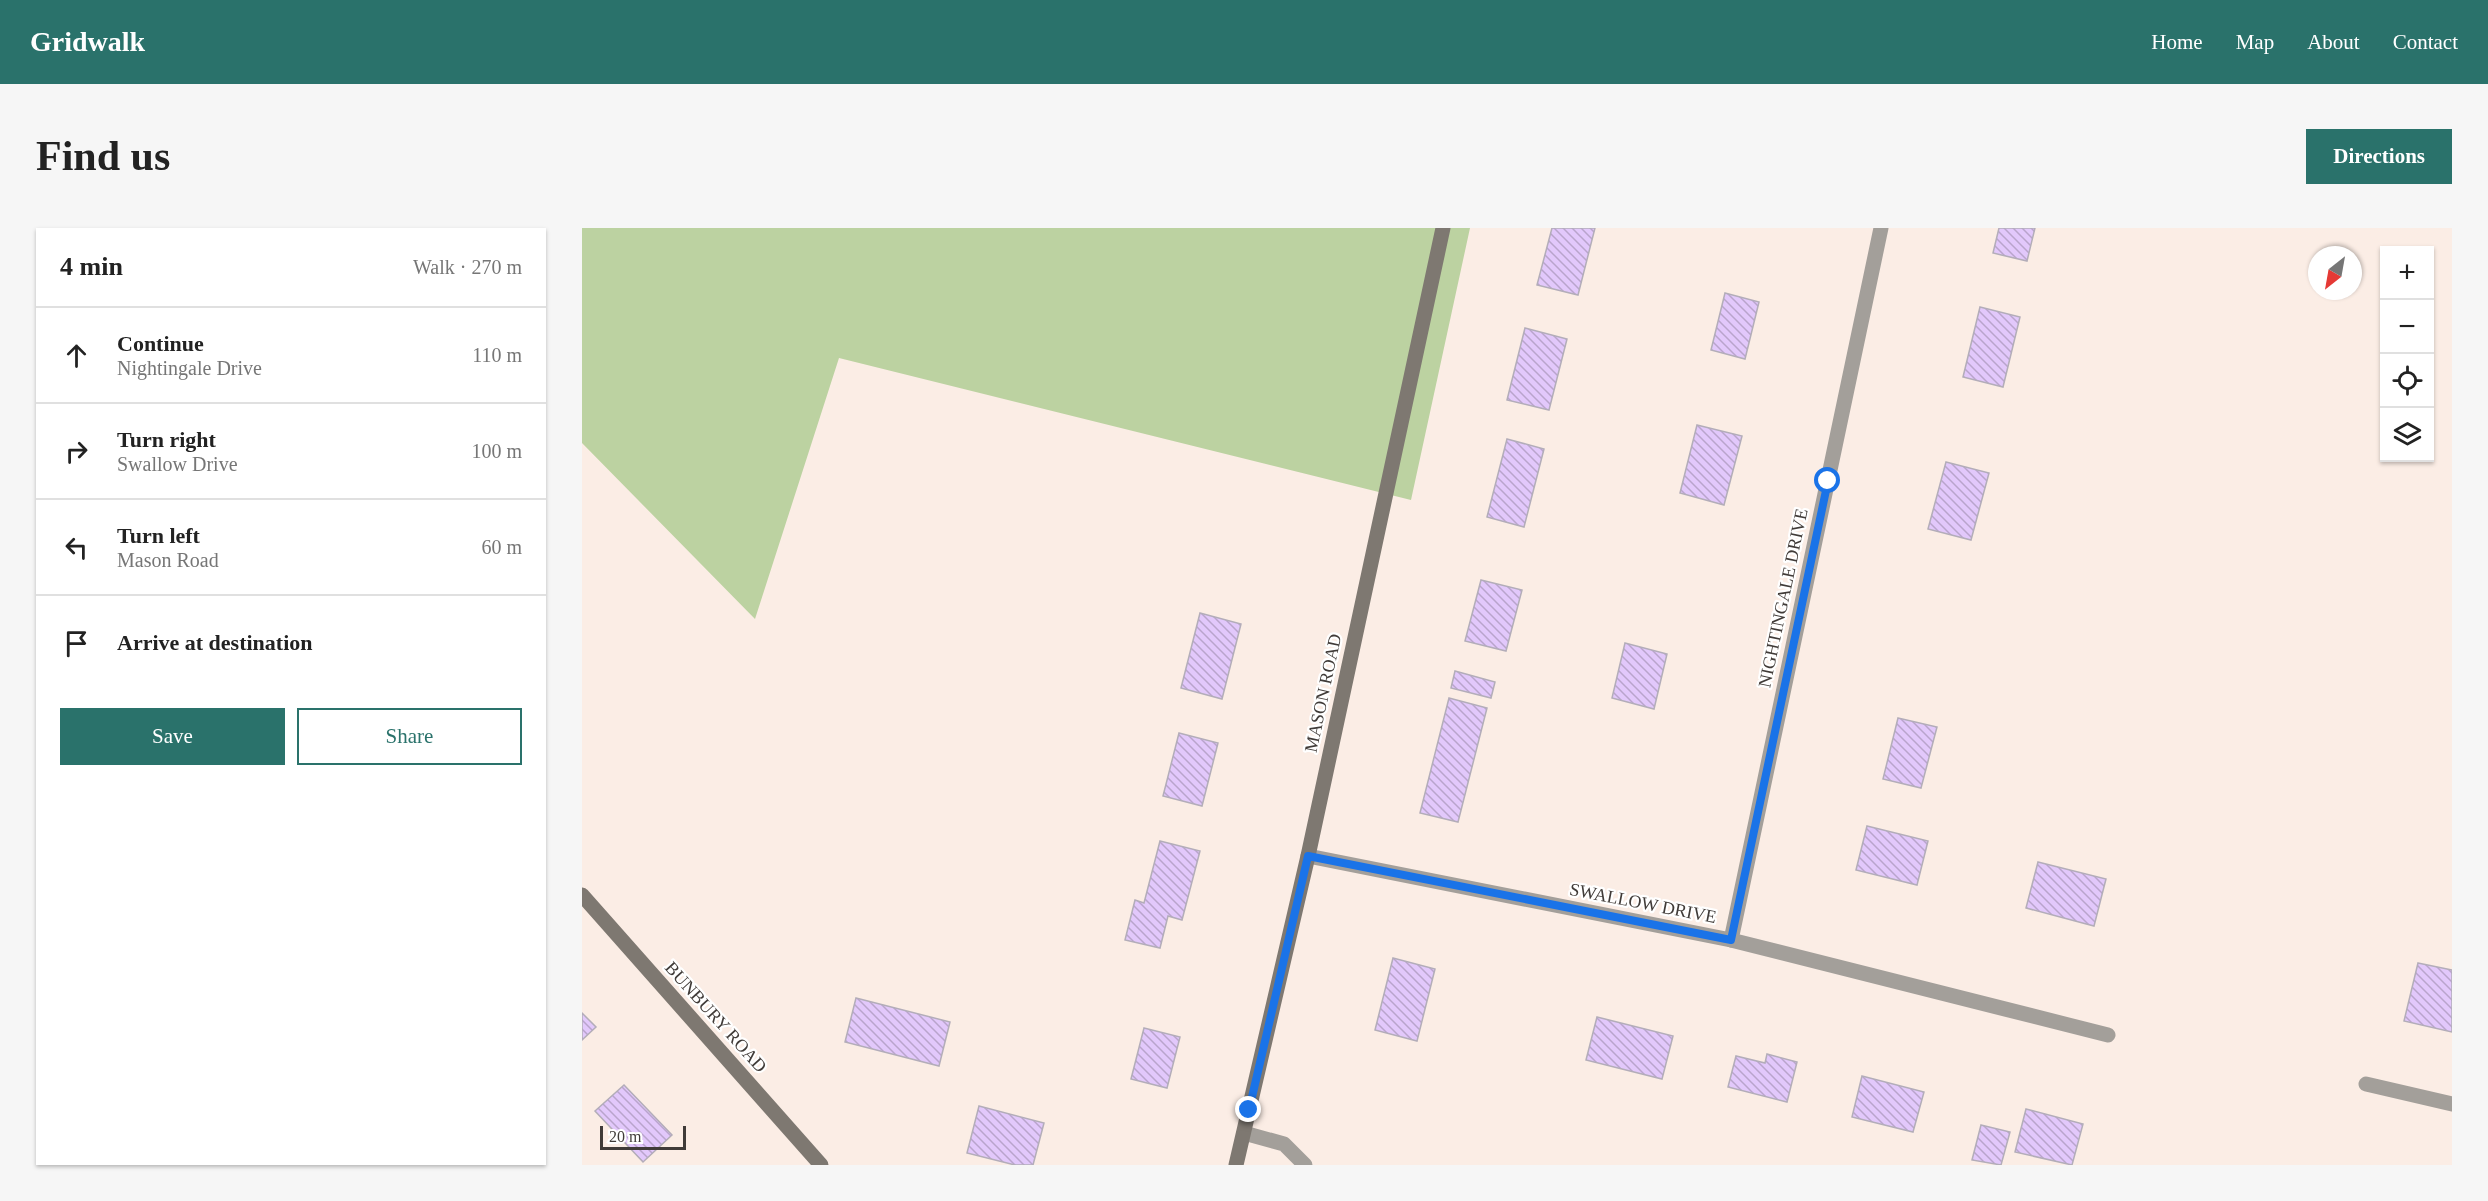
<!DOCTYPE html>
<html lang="en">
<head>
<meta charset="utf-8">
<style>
	body { margin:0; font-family:Georgia,serif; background:#f6f6f6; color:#222 }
	.controls { position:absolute; right:18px; top:18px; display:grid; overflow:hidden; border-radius:0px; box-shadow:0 2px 4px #0004 }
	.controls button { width:54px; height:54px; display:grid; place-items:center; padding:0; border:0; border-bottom:2px solid #e0e0e0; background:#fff; color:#222; font:30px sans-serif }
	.compass { position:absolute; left:1726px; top:18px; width:54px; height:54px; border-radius:50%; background:#fff; box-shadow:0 2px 4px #0004; rotate:211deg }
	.scale { position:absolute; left:18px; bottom:15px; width:86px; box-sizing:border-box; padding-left:6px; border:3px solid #403b38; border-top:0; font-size:16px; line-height:21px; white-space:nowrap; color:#403b38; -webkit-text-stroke:4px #fff; paint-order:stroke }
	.stop { position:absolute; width:18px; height:18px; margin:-14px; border:4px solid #1a73e8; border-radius:50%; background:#fff }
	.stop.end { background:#1a73e8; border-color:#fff; box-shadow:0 2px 6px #0008 }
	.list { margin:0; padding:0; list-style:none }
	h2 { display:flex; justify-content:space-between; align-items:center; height:78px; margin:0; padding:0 24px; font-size:26px }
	h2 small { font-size:20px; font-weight:400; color:#767676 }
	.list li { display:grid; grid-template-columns:39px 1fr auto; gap:18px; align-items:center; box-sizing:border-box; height:96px; padding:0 24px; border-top:2px solid #e0e0e0 }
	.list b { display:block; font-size:22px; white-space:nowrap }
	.list p { margin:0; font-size:20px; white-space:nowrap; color:#767676 }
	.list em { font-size:20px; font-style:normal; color:#767676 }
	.actions { display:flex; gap:12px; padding:18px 24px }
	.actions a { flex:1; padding:14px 0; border:2px solid #2a726b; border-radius:0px; text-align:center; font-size:21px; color:#2a726b }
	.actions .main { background:#2a726b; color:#fff }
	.icon { flex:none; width:33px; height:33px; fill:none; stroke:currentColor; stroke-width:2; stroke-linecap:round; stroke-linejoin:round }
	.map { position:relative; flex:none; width:1870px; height:937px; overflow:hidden; border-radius:0px }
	header { display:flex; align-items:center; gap:36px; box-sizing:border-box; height:84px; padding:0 30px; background:#2a726b; color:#fff }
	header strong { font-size:28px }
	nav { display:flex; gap:33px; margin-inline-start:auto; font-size:21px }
	.intro { display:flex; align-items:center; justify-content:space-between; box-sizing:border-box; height:144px; padding:0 36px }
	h1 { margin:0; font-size:42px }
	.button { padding:15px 27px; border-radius:0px; background:#2a726b; color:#fff; font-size:21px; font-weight:700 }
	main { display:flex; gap:36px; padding:0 36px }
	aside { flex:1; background:#fff; border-radius:0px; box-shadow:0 2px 4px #0004 }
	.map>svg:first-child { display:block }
</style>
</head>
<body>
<header>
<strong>Gridwalk</strong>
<nav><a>Home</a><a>Map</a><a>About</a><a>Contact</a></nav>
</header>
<div class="intro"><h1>Find us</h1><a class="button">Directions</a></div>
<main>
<aside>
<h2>4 min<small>Walk · 270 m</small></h2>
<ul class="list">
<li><svg class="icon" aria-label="ahead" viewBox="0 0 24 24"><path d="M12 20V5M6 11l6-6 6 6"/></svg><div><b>Continue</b><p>Nightingale Drive</p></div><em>110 m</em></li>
<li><svg class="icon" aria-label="right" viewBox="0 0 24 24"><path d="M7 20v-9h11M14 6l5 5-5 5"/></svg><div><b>Turn right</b><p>Swallow Drive</p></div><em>100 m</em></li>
<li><svg class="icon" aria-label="left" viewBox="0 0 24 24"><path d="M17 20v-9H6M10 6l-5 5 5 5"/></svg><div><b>Turn left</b><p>Mason Road</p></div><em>60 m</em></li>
<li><svg class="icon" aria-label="arrive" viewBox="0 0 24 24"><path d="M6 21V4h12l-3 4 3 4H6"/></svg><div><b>Arrive at destination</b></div></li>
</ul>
<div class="actions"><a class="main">Save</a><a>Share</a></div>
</aside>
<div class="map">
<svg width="1870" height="937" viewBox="0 0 1870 937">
	<defs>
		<pattern id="building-back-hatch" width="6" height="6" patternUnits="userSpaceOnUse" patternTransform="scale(1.5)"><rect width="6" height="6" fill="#e2c8fb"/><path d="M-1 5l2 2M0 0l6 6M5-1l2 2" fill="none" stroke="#b9a4cc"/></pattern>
	</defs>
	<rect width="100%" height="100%" fill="#fbede5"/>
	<path fill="#bcd2a1" d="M0 0H888L829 272 257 130 173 391 0 215Z"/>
	<g fill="url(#building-back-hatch)" stroke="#b3adb9" stroke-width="1.5">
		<path d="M970 0H1013L996 67 955 57Z"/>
		<path d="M1417 0H1453L1445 33 1411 25Z"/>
		<path d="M1143 65 1177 74 1163 131 1129 122Z"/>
		<path d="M1398 79 1438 89 1421 159 1381 149Z"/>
		<path d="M943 100 985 111 967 182 925 172Z"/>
		<path d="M1115 197 1160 208 1142 277 1098 265Z"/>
		<path d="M925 211 962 221 942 299 905 289Z"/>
		<path d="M1364 234 1407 245 1389 312 1346 301Z"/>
		<path d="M899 352 940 362 924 423 883 413Z"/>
		<path d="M618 385 659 396 640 471 599 460Z"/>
		<path d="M1043 415 1085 426 1072 481 1030 470Z"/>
		<path d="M873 443 913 454 909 470 869 460Z"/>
		<path d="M867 470 905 480 876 594 838 585Z"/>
		<path d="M1316 490 1355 499 1339 560 1301 551Z"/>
		<path d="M597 505 636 515 620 578 581 568Z"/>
		<path d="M1285 598 1346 613 1335 657 1274 642Z"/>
		<path d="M578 613 618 623 600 692 586 688 578 720 543 712 553 672 562 675Z"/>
		<path d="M1456 634 1524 651 1512 698 1444 680Z"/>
		<path d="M811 730 853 741 835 813 793 802Z"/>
		<path d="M1836 735 1870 742V804L1822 793Z"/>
		<path d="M274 770 368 794 357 838 263 814Z"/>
		<path d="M0 785 14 799 0 812Z"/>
		<path d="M1015 789 1091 808 1080 851 1004 832Z"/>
		<path d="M562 800 598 809 585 860 549 851Z"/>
		<path d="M1185 826 1215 834 1205 874 1146 859 1154 828 1183 835Z"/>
		<path d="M1280 848 1342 864 1331 904 1270 889Z"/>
		<path d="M42 857 90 907 61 934 13 883Z"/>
		<path d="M397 878 462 895 451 937H433L385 925Z"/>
		<path d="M1444 881 1501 896 1490 937 1433 924Z"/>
		<path d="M1399 897 1428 904 1419 937 1390 932Z"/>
	</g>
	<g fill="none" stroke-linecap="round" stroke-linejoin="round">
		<path stroke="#a39f9a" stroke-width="15" d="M662 905 702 916 723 937"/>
		<g stroke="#a39f9a" stroke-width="15">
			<path d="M726 628 1149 712 1526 807"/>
			<path d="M1149 712 1299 0"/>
			<path d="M1784 856 1870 876"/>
		</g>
		<g stroke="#7e7871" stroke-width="15">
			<path d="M0 667 239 937"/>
			<path d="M654 937 726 628 861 0"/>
		</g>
	</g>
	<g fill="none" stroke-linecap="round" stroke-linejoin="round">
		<path stroke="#1a73e8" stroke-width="8" d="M667 882 726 628 1149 712 1246 253"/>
	</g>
	<g text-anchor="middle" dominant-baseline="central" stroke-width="4.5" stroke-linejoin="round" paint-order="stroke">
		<g font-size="18" fill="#403b38" stroke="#fff">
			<text transform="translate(1201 370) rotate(-78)">NIGHTINGALE DRIVE</text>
			<text transform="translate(741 465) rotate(-78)">MASON ROAD</text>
			<text transform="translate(1061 675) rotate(11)">SWALLOW DRIVE</text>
			<text transform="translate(134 789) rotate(48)">BUNBURY ROAD</text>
		</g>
	</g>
</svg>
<div class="controls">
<button>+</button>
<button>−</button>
<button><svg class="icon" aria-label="locate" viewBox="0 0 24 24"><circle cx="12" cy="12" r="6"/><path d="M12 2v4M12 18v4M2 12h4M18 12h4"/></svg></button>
<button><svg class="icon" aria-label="layers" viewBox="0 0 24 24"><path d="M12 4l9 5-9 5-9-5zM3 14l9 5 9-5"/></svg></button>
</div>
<svg class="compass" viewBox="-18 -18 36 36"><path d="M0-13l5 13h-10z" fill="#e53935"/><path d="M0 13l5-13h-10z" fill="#767676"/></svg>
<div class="scale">20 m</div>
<div class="stop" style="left:1246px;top:253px"></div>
<div class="stop end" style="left:667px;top:882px"></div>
</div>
</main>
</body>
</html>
